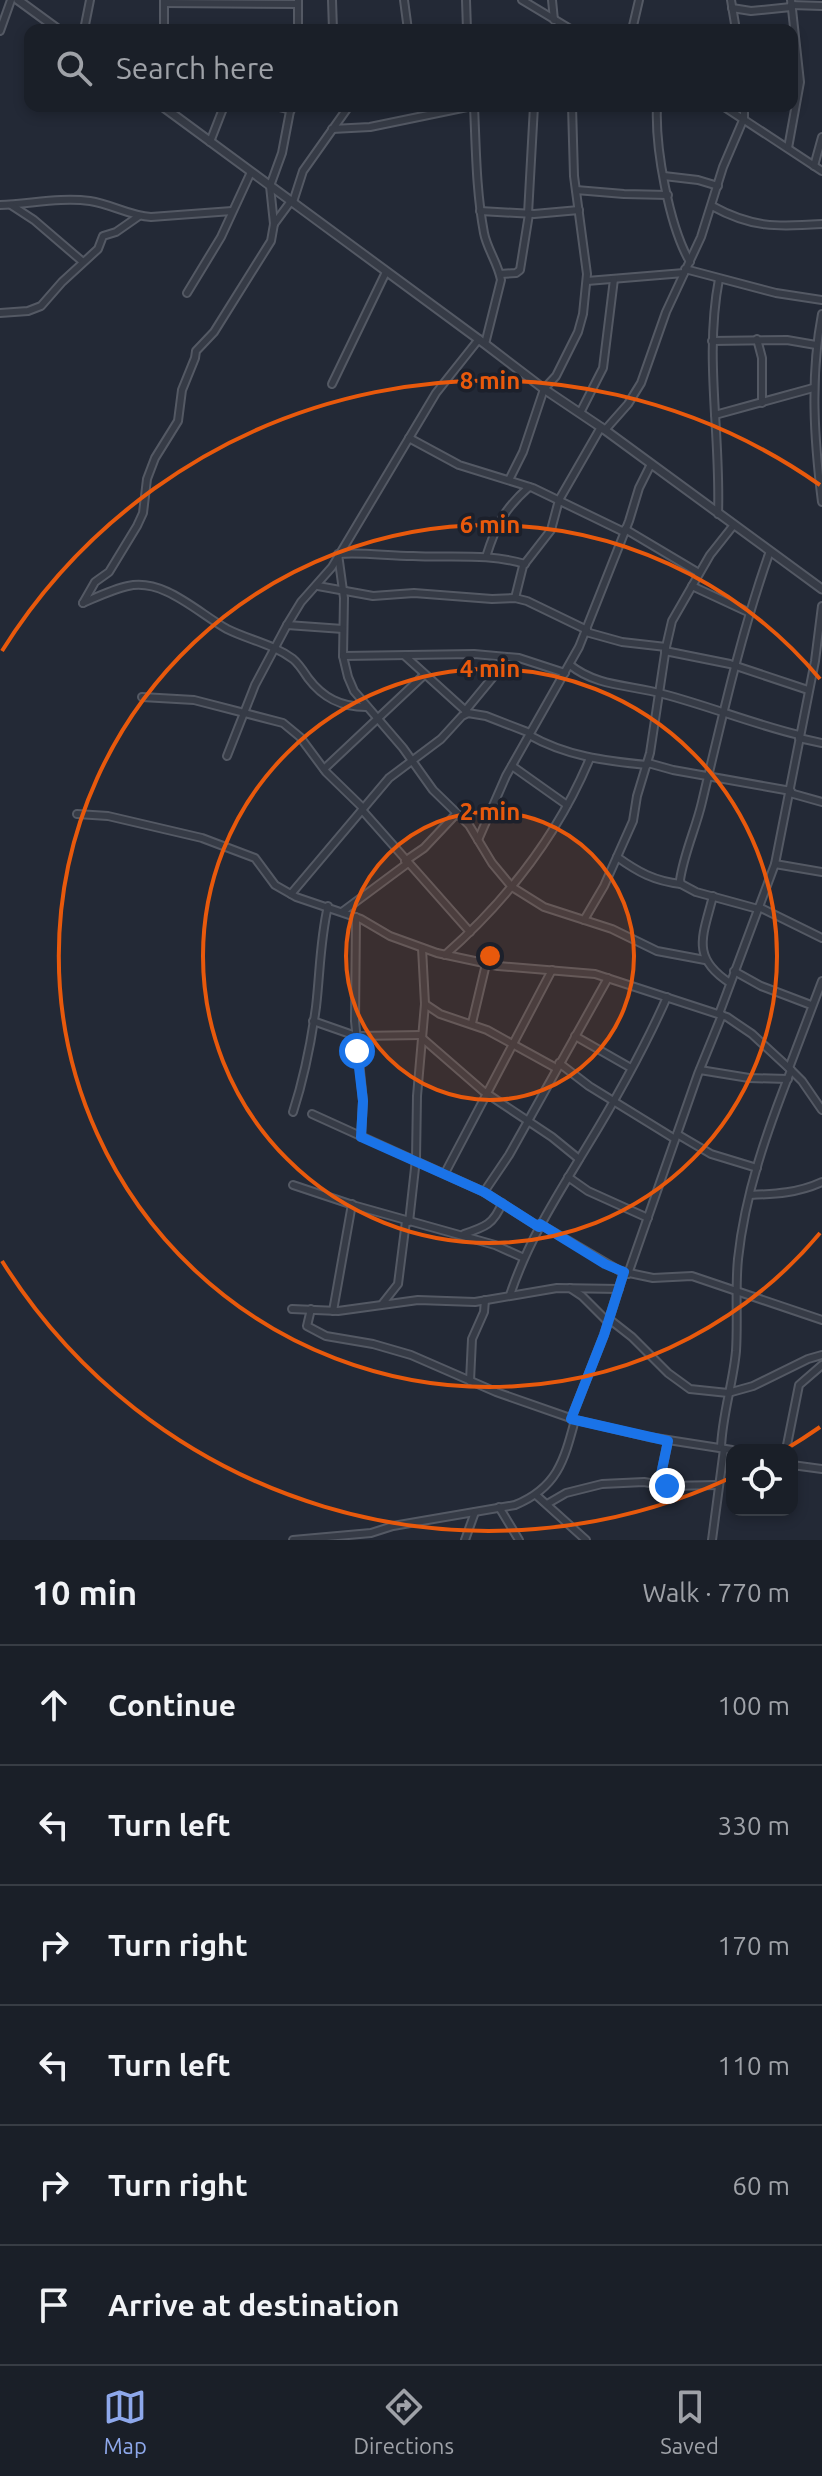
<!DOCTYPE html>
<html lang="en">
<head>
<meta charset="utf-8">
<style>
	body { margin:0; font-family:Ubuntu,sans-serif; background:#232730; color:#f1f3f6 }
	.controls { position:absolute; right:24px; bottom:24px; display:grid; overflow:hidden; border-radius:16px; box-shadow:0 4px 12px #0003 }
	.controls button { width:72px; height:72px; display:grid; place-items:center; padding:0; border:0; border-bottom:2px solid #383d45; background:#1a1f28; color:#f1f3f6; font:40px sans-serif }
	.stop { position:absolute; width:24px; height:24px; margin:-18px; border:6px solid #1a73e8; border-radius:50%; background:#fff }
	.stop.end { background:#1a73e8; border-color:#fff; box-shadow:0 2px 8px #0008 }
	.list { margin:0; padding:0; list-style:none }
	h2 { display:flex; justify-content:space-between; align-items:center; height:104px; margin:0; padding:0 32px; font-size:34px }
	h2 small { font-size:26px; font-weight:400; color:#9fa2a8 }
	.list li { display:grid; grid-template-columns:52px 1fr auto; gap:24px; align-items:center; box-sizing:border-box; height:120px; padding:0 32px; border-top:2px solid #383d45 }
	.list b { display:block; font-size:30px; white-space:nowrap }
	.list em { font-size:26px; font-style:normal; color:#9fa2a8 }
	.icon { flex:none; width:44px; height:44px; fill:none; stroke:currentColor; stroke-width:2; stroke-linecap:round; stroke-linejoin:round }
	.map { position:relative; flex:none; width:822px; height:1540px; overflow:hidden }
	.search { position:absolute; background:#1a1f28; box-shadow:0 4px 12px #0003; left:24px; right:24px; top:24px; height:88px; display:flex; align-items:center; gap:20px; box-sizing:border-box; padding:0 28px; border-radius:16px; color:#9fa2a8; font-size:30px }
	.sheet { height:824px; background:#1a1f28 }
	nav { display:flex; justify-content:space-around; align-items:center; box-sizing:border-box; height:112px; border-top:2px solid #383d45; background:#1a1f28; font-size:22px; color:#9fa2a8 }
	nav a { display:grid; justify-items:center; gap:4px }
	nav .on { color:#8ea8eb }
	.map>svg:first-child { display:block }
</style>
</head>
<body>
<div class="map">
<svg width="822" height="1540" viewBox="0 0 822 1540">
	<rect width="100%" height="100%" fill="#232936"/>
	<g fill="none" stroke-linecap="round" stroke-linejoin="round">
		<g stroke="#545964" stroke-width="10">
			<g id="minor">
				<path d="M332 0 333 30"/>
				<path d="M404 0 408 30"/>
				<path d="M466 0 467 30"/>
				<path d="M522 0 572 30"/>
				<path d="M552 0 554 20"/>
				<path d="M731 0 736 30"/>
				<path d="M164 3 298 4"/>
				<path d="M791 5 822 6"/>
				<path d="M732 8 751 11 791 7"/>
				<path d="M84 30 90 0"/>
				<path d="M164 30V0"/>
				<path d="M298 30V0"/>
				<path d="M632 30 639 0"/>
				<path d="M0 31 11 0"/>
				<path d="M275 106 291 110"/>
				<path d="M474 106C476 149 476 190 484 233 487 249 498 263 501 280L485 344"/>
				<path d="M657 106C655 148 669 226 690 262"/>
				<path d="M723 106 822 171"/>
				<path d="M332 129 370 127 472 106"/>
				<path d="M210 142 224 106"/>
				<path d="M788 148 800 82 791 0"/>
				<path d="M814 166 822 137"/>
				<path d="M664 176 698 180 718 186"/>
				<path d="M576 190 624 194 668 195"/>
				<path d="M293 202 303 171 349 106"/>
				<path d="M0 205C30 204 60 197 90 201 111 204 130 216 151 217L232 211"/>
				<path d="M11 205 34 220 83 262"/>
				<path d="M712 206C752 228 777 227 822 224"/>
				<path d="M480 211 534 214 579 210"/>
				<path d="M528 214 534 106"/>
				<path d="M274 224 291 201"/>
				<path d="M685 269 776 293 822 300"/>
				<path d="M500 274 516 273 520 270 529 214"/>
				<path d="M587 281 684 273"/>
				<path d="M187 293 221 237 251 172"/>
				<path d="M0 313 28 311 41 306 62 282 98 249 103 236 116 232 139 216"/>
				<path d="M822 314C810 377 814 438 822 502"/>
				<path d="M757 339 762 358V403"/>
				<path d="M712 341 787 340 816 345"/>
				<path d="M332 384 386 272"/>
				<path d="M580 413 603 368 614 279"/>
				<path d="M715 415 813 388"/>
				<path d="M605 430 628 404 641 383 666 312 701 237 723 167 744 118V106"/>
				<path d="M409 438 459 465 533 488 624 532"/>
				<path d="M509 480 523 452 544 389 556 376 578 332 583 314 587 274 574 176 572 106"/>
				<path d="M718 514C721 435 704 357 719 279"/>
				<path d="M625 529 699 573"/>
				<path d="M486 557C496 525 504 509 529 487"/>
				<path d="M525 564C488 553 450 558 413 556 388 556 363 552 338 554L344 598 343 656 348 677 354 691 403 748 433 790 469 825 492 863 512 887 544 907 612 929 657 951 705 960"/>
				<path d="M318 586 373 596 414 593 492 599 515 598 527 601 587 630"/>
				<path d="M692 586 750 613"/>
				<path d="M515 598 523 566 551 530 559 500 601 427"/>
				<path d="M83 603 95 582 109 572 137 526 143 513 147 479 155 458 178 421 182 390 195 358 196 351 214 332 271 241 274 224 270 186 282 153 291 106"/>
				<path d="M83 603C97 597 113 589 128 586 164 578 198 613 227 629 249 640 273 644 293 659 299 664 304 672 308 678 323 698 341 707 366 707"/>
				<path d="M287 625 343 629"/>
				<path d="M586 632 622 642 666 647"/>
				<path d="M665 651 730 664 808 690"/>
				<path d="M343 656 474 654 519 658 565 673"/>
				<path d="M405 656 468 713"/>
				<path d="M570 665C597 687 632 685 663 694 709 706 753 724 799 735"/>
				<path d="M142 697 194 700 283 723 300 737 326 772 363 808"/>
				<path d="M465 711 498 671 505 657"/>
				<path d="M529 735C566 756 605 761 647 765"/>
				<path d="M799 738 822 743"/>
				<path d="M227 756 255 685 287 625 301 602 332 567 436 393 479 339"/>
				<path d="M648 763 673 770 791 791"/>
				<path d="M512 766 567 805"/>
				<path d="M324 769 424 675"/>
				<path d="M790 793 822 802"/>
				<path d="M362 810 470 932"/>
				<path d="M77 814 108 816 202 838 255 858 275 885 296 897 361 919 390 936 437 953 498 966 595 974 727 1017 752 1034 791 1070 802 1081 822 1110"/>
				<path d="M478 840 506 776 579 647 629 521 639 488 651 464"/>
				<path d="M617 857C638 872 654 881 681 884"/>
				<path d="M405 861 424 848 457 813"/>
				<path d="M775 864 822 872"/>
				<path d="M291 894 389 778 441 739 462 716 468 713 486 716 530 733"/>
				<path d="M713 896C703 936 690 957 730 983"/>
				<path d="M759 907 822 938"/>
				<path d="M758 909 696 892 681 884 680 880C684 853 696 828 702 802 722 718 741 633 770 551"/>
				<path d="M342 912 408 863"/>
				<path d="M356 917 355 1021 363 1101 361 1137"/>
				<path d="M584 920 604 886 633 821 637 796 650 753 666 647 672 621 710 555 733 526"/>
				<path d="M445 955C506 901 558 835 590 758"/>
				<path d="M734 971 761 986 811 1005"/>
				<path d="M425 1004 440 1014 487 1030 556 1068"/>
				<path d="M719 1014 775 864 815 661 822 606"/>
				<path d="M313 1021 356 1036 422 1035"/>
				<path d="M472 1023 486 964"/>
				<path d="M575 1036 631 1068"/>
				<path d="M422 1038 483 1091 552 1137 579 1159"/>
				<path d="M559 1063 589 1086 675 1139"/>
				<path d="M789 1068 822 981"/>
				<path d="M700 1070 749 1078 788 1079"/>
				<path d="M293 1112C304 1078 311 1043 316 1007 320 973 320 940 328 906"/>
				<path d="M312 1114 484 1192 539 1227"/>
				<path d="M677 1134 711 1154 757 1168"/>
				<path d="M445 1173 552 970"/>
				<path d="M568 1177 588 1191 648 1218"/>
				<path d="M293 1185 356 1206 495 1245 524 1258"/>
				<path d="M484 1192 509 1155 608 978"/>
				<path d="M750 1195C776 1194 798 1193 822 1182"/>
				<path d="M409 1222 416 1159 417 1096 425 1004 422 948"/>
				<path d="M540 1224 620 1271 653 1278 692 1276 822 1320"/>
				<path d="M464 1234C485 1227 494 1224 502 1203"/>
				<path d="M628 1274 698 1074 722 1015"/>
				<path d="M570 1288 582 1296 608 1322"/>
				<path d="M510 1295C528 1241 557 1196 586 1148 616 1099 644 1049 667 997"/>
				<path d="M383 1303 398 1284 406 1221"/>
				<path d="M292 1309 338 1311 418 1300 475 1302 557 1288 619 1289"/>
				<path d="M311 1309 307 1326 326 1336 373 1344 411 1355 496 1392 576 1420 649 1437 732 1450"/>
				<path d="M333 1311 352 1204"/>
				<path d="M609 1319 632 1337 668 1373 690 1389 728 1393 753 1386 808 1359 822 1355"/>
				<path d="M470 1381 472 1339 484 1312 485 1300"/>
				<path d="M571 1419 604 1335 624 1272"/>
				<path d="M721 1448C722 1415 733 1384 736 1351 738 1320 735 1289 738 1259 745 1193 767 1131 791 1070"/>
				<path d="M786 1450 799 1385 822 1365"/>
				<path d="M792 1465 822 1469"/>
				<path d="M659 1484 668 1441"/>
				<path d="M536 1495 586 1540"/>
				<path d="M547 1504 566 1493 602 1484 644 1482 667 1486 719 1485"/>
				<path d="M499 1507 519 1540"/>
				<path d="M293 1540 371 1533 393 1526 515 1505C557 1488 564 1461 575 1420"/>
				<path d="M465 1540 475 1512"/>
				<path d="M712 1540 724 1449"/>
			</g>
		</g>
		<g stroke="#545964" stroke-width="11">
			<g id="tertiary">
				<path d="M18 0 59 30"/>
				<path d="M162 106 485 344 544 389 605 430 822 589"/>
			</g>
		</g>
		<use href="#minor" stroke="#363b46" stroke-width="6"/>
		<use href="#tertiary" stroke="#363b46" stroke-width="7"/>
	</g>
	<g fill="none" stroke-linecap="round" stroke-linejoin="round">
		<path stroke="#1a73e8" stroke-width="10" d="M357 1051 363 1101 361 1137 484 1192 539 1227 540 1224 605 1264 624 1272 604 1335 571 1419 668 1441 659 1484 667 1486"/>
	</g>
	<circle cx="490" cy="956" r="144" fill="#e8590c" fill-opacity=".12"/>
	<g fill="none" stroke="#e8590c" stroke-width="4">
		<circle cx="490" cy="956" r="144"/>
		<circle cx="490" cy="956" r="287"/>
		<path d="M820 1233A431 431 0 1 1 820 679"/>
		<path d="M820 1427A575 575 0 0 1 786 1449M728 1479A575 575 0 0 1 2 1261M2 651A575 575 0 0 1 820 485"/>
	</g>
	<circle cx="490" cy="956" r="12" fill="#e8590c" stroke="#1c202b" stroke-width="4"/>
	<g font-size="24" text-anchor="middle" font-weight="bold" fill="#e8590c" stroke="#1c202b" stroke-width="7" stroke-linejoin="round" paint-order="stroke">
		<text x="490" y="389">8 min</text>
		<text x="490" y="533">6 min</text>
		<text x="490" y="677">4 min</text>
		<text x="490" y="820">2 min</text>
	</g>
</svg>
<div class="controls">
<button><svg class="icon" aria-label="locate" viewBox="0 0 24 24"><circle cx="12" cy="12" r="6"/><path d="M12 2v4M12 18v4M2 12h4M18 12h4"/></svg></button>
</div>
<div class="stop" style="left:357px;top:1051px"></div>
<div class="stop end" style="left:667px;top:1486px"></div>
<div class="search"><svg class="icon" aria-label="search" viewBox="0 0 24 24"><circle cx="10" cy="10" r="6"/><path d="M15 15l6 6"/></svg>Search here</div>
</div>
<section class="sheet">
<h2>10 min<small>Walk · 770 m</small></h2>
<ul class="list">
<li><svg class="icon" aria-label="ahead" viewBox="0 0 24 24"><path d="M12 20V5M6 11l6-6 6 6"/></svg><div><b>Continue</b></div><em>100 m</em></li>
<li><svg class="icon" aria-label="left" viewBox="0 0 24 24"><path d="M17 20v-9H6M10 6l-5 5 5 5"/></svg><div><b>Turn left</b></div><em>330 m</em></li>
<li><svg class="icon" aria-label="right" viewBox="0 0 24 24"><path d="M7 20v-9h11M14 6l5 5-5 5"/></svg><div><b>Turn right</b></div><em>170 m</em></li>
<li><svg class="icon" aria-label="left" viewBox="0 0 24 24"><path d="M17 20v-9H6M10 6l-5 5 5 5"/></svg><div><b>Turn left</b></div><em>110 m</em></li>
<li><svg class="icon" aria-label="right" viewBox="0 0 24 24"><path d="M7 20v-9h11M14 6l5 5-5 5"/></svg><div><b>Turn right</b></div><em>60 m</em></li>
<li><svg class="icon" aria-label="arrive" viewBox="0 0 24 24"><path d="M6 21V4h12l-3 4 3 4H6"/></svg><div><b>Arrive at destination</b></div></li>
</ul>
</section>
<nav>
<a class="on"><svg class="icon" aria-label="map" viewBox="0 0 24 24"><path d="M3 6l6-2 6 2 6-2v14l-6 2-6-2-6 2zM9 4v14M15 6v14"/></svg>Map</a>
<a><svg class="icon" aria-label="directions" viewBox="0 0 24 24"><path d="M12 3l9 9-9 9-9-9zM9 14v-3h6M13 9l2 2-2 2"/></svg>Directions</a>
<a><svg class="icon" aria-label="saved" viewBox="0 0 24 24"><path d="M7 4h10v16l-5-4-5 4z"/></svg>Saved</a>
</nav>
</body>
</html>
